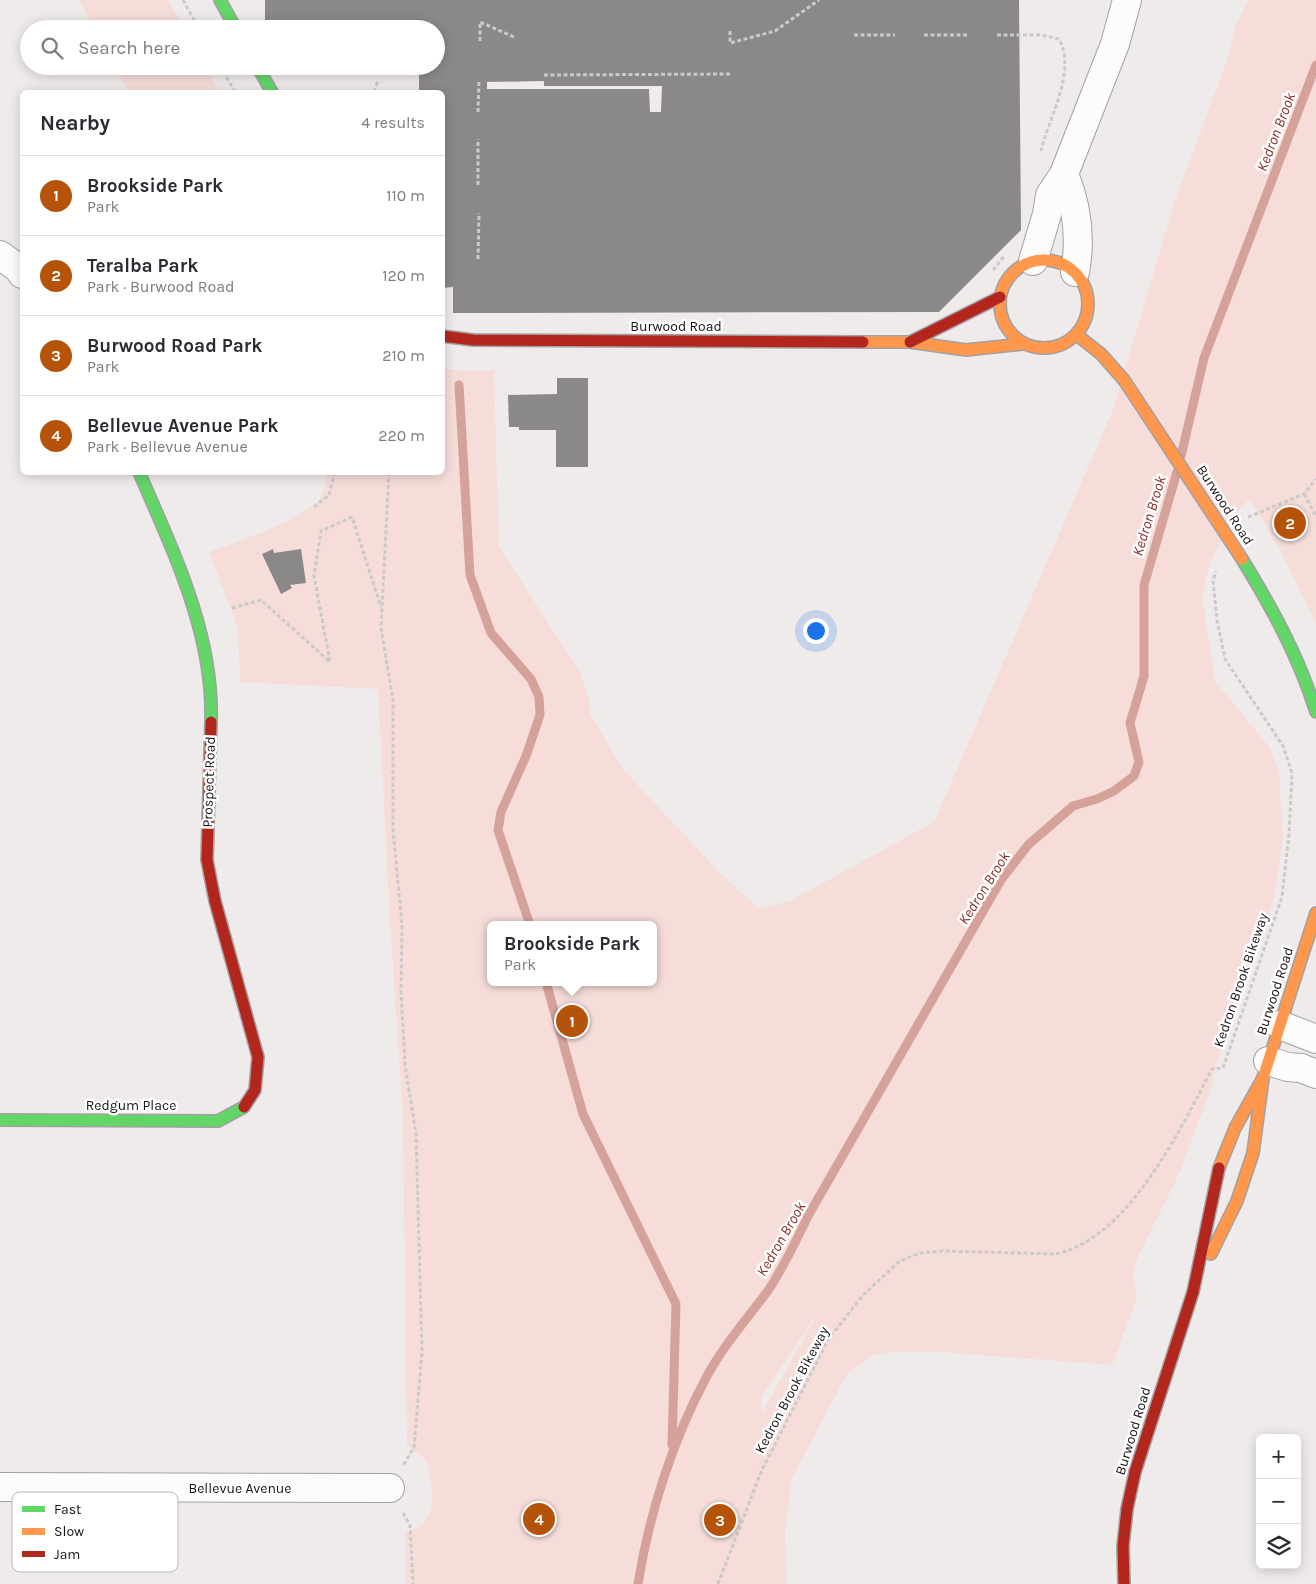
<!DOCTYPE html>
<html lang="en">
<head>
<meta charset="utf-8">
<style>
	body { margin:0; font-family:Karla,sans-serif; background:#f2f2f3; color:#2b2b33 }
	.controls { position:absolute; right:15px; bottom:15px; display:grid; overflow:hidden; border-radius:8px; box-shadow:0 2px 12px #0003 }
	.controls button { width:45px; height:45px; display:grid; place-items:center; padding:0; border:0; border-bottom:1px solid #e1e1e2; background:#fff; color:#2b2b33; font:25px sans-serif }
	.you { position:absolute; left:815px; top:630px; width:18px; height:18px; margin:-12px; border:4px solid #fff; border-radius:50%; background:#1a73e8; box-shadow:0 0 0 8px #1a73e833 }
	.badge { display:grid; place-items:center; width:32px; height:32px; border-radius:50%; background:#b45309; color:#fff; font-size:16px; font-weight:700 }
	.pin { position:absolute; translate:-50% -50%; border:2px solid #fff; box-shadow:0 1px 5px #0006 }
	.popup { position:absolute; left:487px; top:921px; width:170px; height:65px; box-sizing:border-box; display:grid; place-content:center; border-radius:8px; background:#fff; filter:drop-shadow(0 1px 4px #0005); font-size:16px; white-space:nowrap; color:#7c7c81 }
	.popup b { font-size:19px; color:#2b2b33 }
	.popup::after { content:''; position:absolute; left:50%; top:100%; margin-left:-10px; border:10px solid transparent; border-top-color:#fff }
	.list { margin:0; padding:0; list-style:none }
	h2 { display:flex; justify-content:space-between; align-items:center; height:65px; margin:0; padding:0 20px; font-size:21px }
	h2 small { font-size:16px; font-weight:400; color:#7c7c81 }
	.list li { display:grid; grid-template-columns:32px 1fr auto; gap:15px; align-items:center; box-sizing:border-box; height:80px; padding:0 20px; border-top:1px solid #e1e1e2 }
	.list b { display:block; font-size:19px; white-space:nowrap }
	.list p { margin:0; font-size:16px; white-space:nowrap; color:#7c7c81 }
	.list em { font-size:16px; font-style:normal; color:#7c7c81 }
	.icon { flex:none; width:28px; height:28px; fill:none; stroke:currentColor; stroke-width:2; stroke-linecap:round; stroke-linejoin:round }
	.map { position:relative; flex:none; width:1316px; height:1584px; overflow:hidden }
	.search { position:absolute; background:#fff; box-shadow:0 2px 12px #0003; left:20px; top:20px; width:425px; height:55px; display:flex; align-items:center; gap:12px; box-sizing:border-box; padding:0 18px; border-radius:28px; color:#7c7c81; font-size:19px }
	.panel { position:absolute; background:#fff; box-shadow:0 2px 12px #0003; left:20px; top:90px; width:425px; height:385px; border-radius:8px }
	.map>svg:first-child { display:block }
</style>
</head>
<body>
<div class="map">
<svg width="1316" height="1584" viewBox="0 0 1316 1584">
	<rect width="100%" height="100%" fill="#efebea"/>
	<g fill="#f6ddda" fill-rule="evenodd">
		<path d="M79 0H168L184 29H95Z"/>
		<path d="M1248 0H1316V623L1278 546 1250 499 1238 510 1210 562 1202 595 1215 681 1270 748 1279 772 1283 835 1275 895 1220 1053 1209 1094 1178 1176 1137 1259 1133 1275 1137 1299 1112 1365 940 1352H891L871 1356 847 1374 792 1478 785 1530 786 1584H405V1532C409 1530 416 1529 420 1526 439 1512 431 1480 427 1461L407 1445 403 1116 391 938 378 689 240 682 238 628 209 552C233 543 311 518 322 495 325 489 326 480 328 473L442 472 443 368 457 370 494 371 499 547 580 672 590 702V713L622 768 718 871 759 909 792 900 934 822 1113 410 1175 200 1228 58 1235 27ZM491 925H653V982H491ZM817 1314V1315L762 1413 761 1398Z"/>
		<path d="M115 66H205L220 92H129Z"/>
	</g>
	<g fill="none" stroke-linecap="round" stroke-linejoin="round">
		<g stroke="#d5a29a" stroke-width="9">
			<path d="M459 385 470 575 491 633 531 679 539 697 540 715 526 756 501 812 498 830 530 925"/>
			<path d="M1181 456 1204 358 1316 65"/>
			<path d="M546 982 583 1114 676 1304 672 1445"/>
			<path d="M638 1584C649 1514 673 1439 707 1376 724 1345 746 1320 767 1292 783 1269 796 1241 808 1216L1001 880 1028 845 1073 806 1097 799 1114 791 1134 776 1139 762 1130 723 1144 676V585L1177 472"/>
		</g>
	</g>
	<g fill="#8b8988" fill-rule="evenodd">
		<path d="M265 0H1019L1021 230 939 312 453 313V287L442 288V92H419V66H436V29L265 27ZM544 81V86H662L661 112H650L649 89H487V82Z"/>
		<path d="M557 378H588V467H556V430H519V427H509L508 395 557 394Z"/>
		<path d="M273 549 274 553 301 549 306 583 290 585 292 588 281 594 262 554Z"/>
	</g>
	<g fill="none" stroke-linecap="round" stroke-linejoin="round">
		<g stroke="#a3a0a0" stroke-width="30">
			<g id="street">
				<path d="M1064 174C1077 205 1081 239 1075 272"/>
				<path d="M0 255 19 269 22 274"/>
				<path d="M1033 261 1047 214 1050 195 1064 174 1115 44 1127 0"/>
				<path d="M1280 1025 1316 1039"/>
				<path d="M1268 1061 1288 1067 1301 1068 1316 1074"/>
				<path d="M0 1487 390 1488"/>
			</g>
		</g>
		<g stroke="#a3a0a0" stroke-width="14">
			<g id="fast">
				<path d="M220 0 236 29"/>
				<path d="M257 66 272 92"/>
				<path d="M139 472C173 551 214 634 211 722"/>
				<path d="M1242 559C1272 608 1299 657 1316 712"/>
				<path d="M0 1120 218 1121 244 1107"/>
			</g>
		</g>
		<g stroke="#a3a0a0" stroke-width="14">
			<g id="slow">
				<circle cx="1044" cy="304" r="44"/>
				<path d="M1077 335 1101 354 1124 380"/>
				<path d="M863 342H910L966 350 1023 344"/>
				<path d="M1219 1168 1235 1128 1263 1078"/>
				<path d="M1211 1254 1237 1201 1253 1153 1263 1078 1316 913"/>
			</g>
		</g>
		<g stroke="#a3a0a0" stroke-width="14">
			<g id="jam">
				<path d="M442 336 473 340 863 342"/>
				<path d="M910 342 1000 297"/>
				<path d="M211 722 207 860 215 901 258 1057 255 1090 244 1107"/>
				<path d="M1124 1584 1123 1546 1127 1509 1135 1472 1193 1292 1219 1168"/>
			</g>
		</g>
		<g stroke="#cbcaca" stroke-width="3" stroke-dasharray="4 2.5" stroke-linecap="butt">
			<path d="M183 0 199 29"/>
			<path d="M730 31V43L775 31 819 0"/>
			<path d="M854 35H895"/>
			<path d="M924 35H968"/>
			<path d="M997 35H1041L1059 39C1077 71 1049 117 1041 151"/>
			<path d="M480 41V22L514 37"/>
			<path d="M220 66 235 92"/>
			<path d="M544 75 730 74"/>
			<path d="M374 92 378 80"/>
			<path d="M478 112 479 80"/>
			<path d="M478 185V139"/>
			<path d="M478 259 479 213"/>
			<path d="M993 270 1005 255"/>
			<path d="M389 472 381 628 393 700V830L402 925 401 992 405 1065 416 1133 422 1352 414 1447 403 1466"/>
			<path d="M1304 494 1316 516"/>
			<path d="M314 507 329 495 335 472"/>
			<path d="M1248 517 1304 494 1316 479"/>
			<path d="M232 608 261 600 330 662 314 576 321 531 352 517 381 607"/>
			<path d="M403 1513 410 1525 413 1584"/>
			<path d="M718 1584 761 1472 828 1340 863 1295 900 1261 920 1253 943 1251 1055 1254C1129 1239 1180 1129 1212 1069L1223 1068 1282 897 1289 834 1292 773 1283 746 1225 659 1217 620 1213 581 1216 571"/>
		</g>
		<use href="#street" stroke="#fdfcfc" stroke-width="28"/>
		<use href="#fast" stroke="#63d668" stroke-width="11"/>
		<use href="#slow" stroke="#ff974d" stroke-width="11"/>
		<use href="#jam" stroke="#b3261e" stroke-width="11"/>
		<g stroke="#a3a0a0" stroke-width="14" stroke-linecap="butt">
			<path id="slow-bridge" d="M1124 380 1242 559"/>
		</g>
		<use href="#slow-bridge" stroke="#ff974d" stroke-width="11"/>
	</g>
	<g text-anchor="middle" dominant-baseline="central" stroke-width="5" stroke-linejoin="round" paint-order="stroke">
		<g font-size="14" fill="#161313" stroke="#fff">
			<text x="676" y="326">Burwood Road</text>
			<text transform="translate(1225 505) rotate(57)">Burwood Road</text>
			<text transform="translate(209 782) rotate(-88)">Prospect Road</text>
			<text transform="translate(1241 980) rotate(-71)">Kedron Brook Bikeway</text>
			<text transform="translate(1275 991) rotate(-72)">Burwood Road</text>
			<text x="131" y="1105">Redgum Place</text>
			<text transform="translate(792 1390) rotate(-62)">Kedron Brook Bikeway</text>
			<text transform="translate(1133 1431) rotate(-73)">Burwood Road</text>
			<text x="240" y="1488">Bellevue Avenue</text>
		</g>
		<g font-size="15" font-style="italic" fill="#872f28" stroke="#fff">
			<text transform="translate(1276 132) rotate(-69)">Kedron Brook</text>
			<text transform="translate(1149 516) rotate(-73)">Kedron Brook</text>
			<text transform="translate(984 888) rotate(-58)">Kedron Brook</text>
			<text transform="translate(781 1239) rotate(-60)">Kedron Brook</text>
		</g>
	</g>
	<rect x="12" y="1492" width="166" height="80" rx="8" fill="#fff" stroke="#b9b8b8" stroke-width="1"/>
	<rect x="22" y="1506" width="23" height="6" fill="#63d668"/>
	<rect x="22" y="1528" width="23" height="7" fill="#ff974d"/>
	<rect x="22" y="1551" width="23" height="6" fill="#b3261e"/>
	<g font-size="14" fill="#161313">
		<text x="54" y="1514">Fast</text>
		<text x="54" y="1536">Slow</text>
		<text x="54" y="1559">Jam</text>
	</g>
</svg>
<div class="controls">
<button>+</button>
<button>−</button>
<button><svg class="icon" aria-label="layers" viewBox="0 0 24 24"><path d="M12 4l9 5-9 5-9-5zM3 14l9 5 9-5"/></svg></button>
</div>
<div class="you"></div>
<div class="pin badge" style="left:572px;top:1021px">1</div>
<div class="popup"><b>Brookside Park</b>Park</div>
<div class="pin badge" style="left:1290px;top:523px">2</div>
<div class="pin badge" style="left:720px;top:1520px">3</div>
<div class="pin badge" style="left:539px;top:1519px">4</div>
<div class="search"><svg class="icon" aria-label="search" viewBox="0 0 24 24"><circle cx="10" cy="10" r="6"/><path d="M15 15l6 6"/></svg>Search here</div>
<section class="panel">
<h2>Nearby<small>4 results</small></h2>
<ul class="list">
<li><span class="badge">1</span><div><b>Brookside Park</b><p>Park</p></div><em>110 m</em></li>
<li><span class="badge">2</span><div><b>Teralba Park</b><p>Park · Burwood Road</p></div><em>120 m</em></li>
<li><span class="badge">3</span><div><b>Burwood Road Park</b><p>Park</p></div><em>210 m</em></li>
<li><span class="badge">4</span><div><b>Bellevue Avenue Park</b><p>Park · Bellevue Avenue</p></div><em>220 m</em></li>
</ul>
</section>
</div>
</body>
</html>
